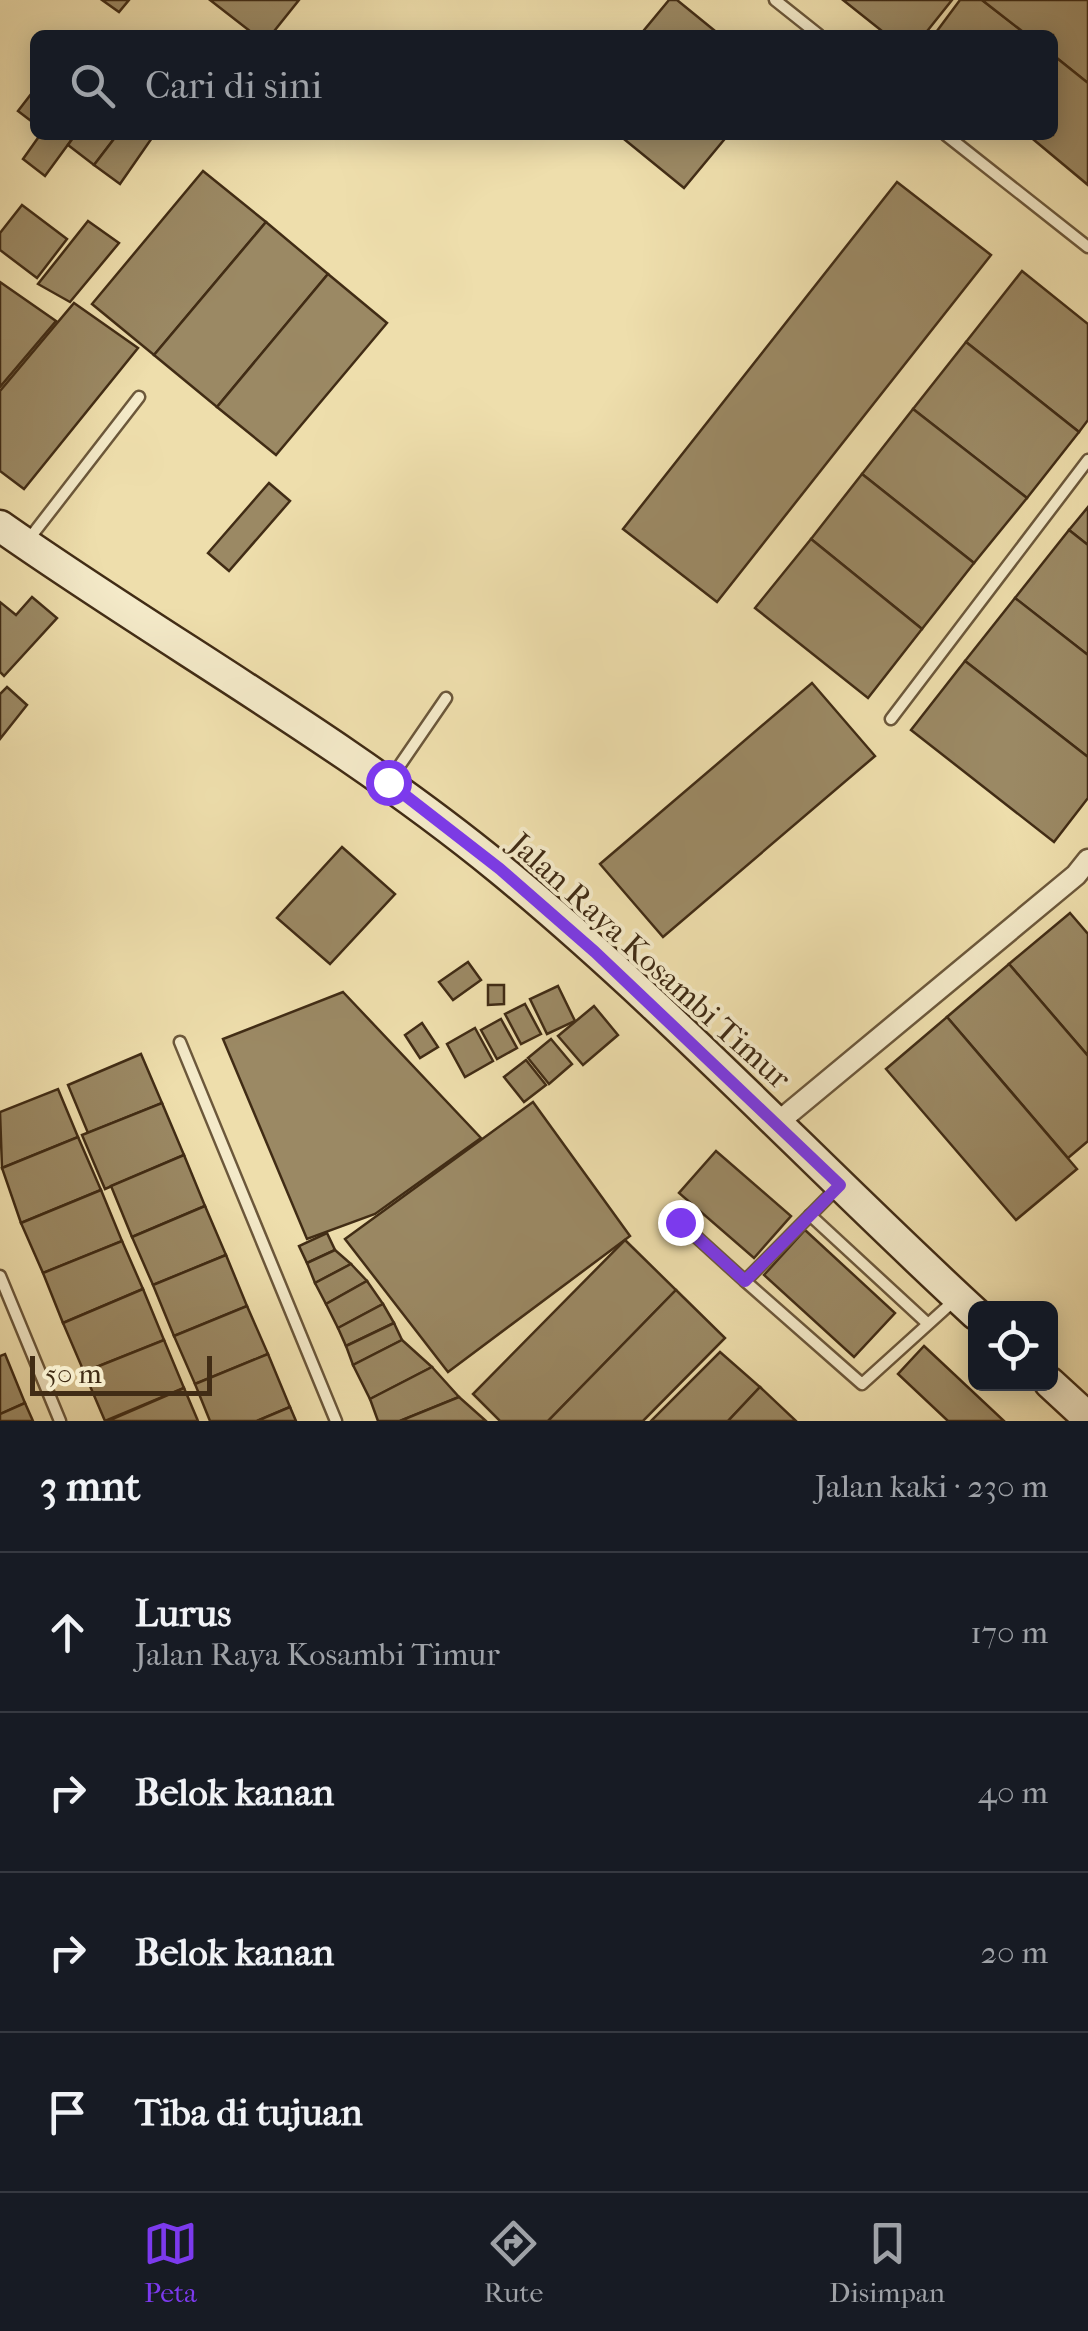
<!DOCTYPE html>
<html lang="id">
<head>
<meta charset="utf-8">
<style>
	body { margin:0; font-family:"IM FELL French Canon",serif; background:#242831; color:#f1f3f6 }
	.controls { position:absolute; right:30px; bottom:30px; display:grid; overflow:hidden; border-radius:15px; box-shadow:0 5px 25px #0003 }
	.controls button { width:90px; height:90px; display:grid; place-items:center; padding:0; border:0; border-bottom:2px solid #363941; background:#171b24; color:#f1f3f6; font:50px sans-serif }
	.scale { position:absolute; left:30px; bottom:25px; width:182px; box-sizing:border-box; padding-left:10px; border:5px solid #412c15; border-top:0; font-size:28px; line-height:35px; white-space:nowrap; color:#412c15; -webkit-text-stroke:8px #f4eac9; paint-order:stroke }
	.stop { position:absolute; width:30px; height:30px; margin:-22px; border:8px solid #7c3aed; border-radius:50%; background:#fff }
	.stop.end { background:#7c3aed; border-color:#fff; box-shadow:0 2px 10px #0008 }
	.list { margin:0; padding:0; list-style:none }
	h2 { display:flex; justify-content:space-between; align-items:center; height:130px; margin:0; padding:0 40px; font-size:42px }
	h2 small { font-size:32px; font-weight:400; color:#9ea1a6 }
	.list li { display:grid; grid-template-columns:65px 1fr auto; gap:30px; align-items:center; box-sizing:border-box; height:160px; padding:0 40px; border-top:2px solid #363941 }
	.list b { display:block; font-size:38px; white-space:nowrap }
	.list p { margin:0; font-size:32px; white-space:nowrap; color:#9ea1a6 }
	.list em { font-size:32px; font-style:normal; color:#9ea1a6 }
	.icon { flex:none; width:55px; height:55px; fill:none; stroke:currentColor; stroke-width:2; stroke-linecap:round; stroke-linejoin:round }
	.map { position:relative; flex:none; width:1088px; height:1421px; overflow:hidden }
	.search { position:absolute; background:#171b24; box-shadow:0 5px 25px #0003; left:30px; right:30px; top:30px; height:110px; display:flex; align-items:center; gap:25px; box-sizing:border-box; padding:0 35px; border-radius:15px; color:#9ea1a6; font-size:38px }
	.sheet { height:770px; background:#171b24 }
	nav { display:flex; justify-content:space-around; align-items:center; box-sizing:border-box; height:140px; border-top:2px solid #363941; background:#171b24; font-size:28px; color:#9ea1a6 }
	nav a { display:grid; justify-items:center; gap:5px }
	nav .on { color:#7c3aed }
	.map>svg:first-child { display:block }
</style>
</head>
<body>
<div class="map">
<svg width="1088" height="1421" viewBox="0 0 1088 1421">
	<rect width="100%" height="100%" fill="#eedeac"/>
	<filter id="stains"><feTurbulence type="fractalNoise" baseFrequency=".002" numOctaves="4"/><feColorMatrix values="0 0 0 0 .2 0 0 0 0 .09 0 0 0 0 .02 0 0 0 .5 -.17"/></filter>
	<radialGradient id="worn" r=".72"><stop offset=".6" stop-color="#630" stop-opacity="0"/><stop offset="1" stop-color="#630" stop-opacity=".3"/></radialGradient>
	<g fill="#9b8964" stroke="#412c15" stroke-width="2.5">
		<path d="M102 0H129L119 12Z"/>
		<path d="M210 0H299L271 35H255Z"/>
		<path d="M669 0H677L720 35H640Z"/>
		<path d="M843 0H952L924 35H887Z"/>
		<path d="M960 0H982L1027 35H934Z"/>
		<path d="M982 0H1088V83L1053 55V35H1027Z"/>
		<path d="M1053 55 1088 83V185L1028 135H1053Z"/>
		<path d="M35 89V124L18 111Z"/>
		<path d="M40 135H75L45 176 23 159Z"/>
		<path d="M75 135H117L94 165 68 145Z"/>
		<path d="M117 135H154L120 184 94 165Z"/>
		<path d="M619 135H728L684 188Z"/>
		<path d="M203 171 266 222 154 355 92 304Z"/>
		<path d="M897 182 991 255 717 602 623 529Z"/>
		<path d="M22 205 67 239 37 278 0 250V233Z"/>
		<path d="M88 221 119 243 70 302 38 284Z"/>
		<path d="M266 222 328 274 217 407 154 355Z"/>
		<path d="M1022 271 1088 324V420L1079 432 966 342Z"/>
		<path d="M328 274 387 323 276 455 217 407Z"/>
		<path d="M0 282 56 321 0 387Z"/>
		<path d="M74 303 138 348 24 489 0 471V391Z"/>
		<path d="M966 342 1079 432 1027 498 913 409Z"/>
		<path d="M913 409 1027 498 974 563 862 474Z"/>
		<path d="M862 474 974 563 922 629 811 539Z"/>
		<path d="M269 483 290 501 229 571 208 553Z"/>
		<path d="M1088 507V545L1069 530Z"/>
		<path d="M1069 530 1088 545V655L1015 598Z"/>
		<path d="M811 539 922 629 868 698 755 608Z"/>
		<path d="M32 597 57 618 4 676 0 672V602L16 615Z"/>
		<path d="M1015 598 1088 655V757L965 661Z"/>
		<path d="M965 661 1088 757V798L1054 842 911 730Z"/>
		<path d="M812 683 875 756 663 937 600 864Z"/>
		<path d="M7 687 27 705 0 739V694Z"/>
		<path d="M342 847 395 894 330 964 277 918Z"/>
		<path d="M1070 913 1088 934V1056L1009 964Z"/>
		<path d="M468 962 481 980 453 1000 439 982Z"/>
		<path d="M1009 964 1088 1056V1141L1068 1158 947 1017Z"/>
		<path d="M488 985H504V1004L488 1005Z"/>
		<path d="M558 986 575 1021 547 1034 530 999Z"/>
		<path d="M343 992 481 1138 375 1214 307 1239 223 1039Z"/>
		<path d="M525 1004 541 1034 521 1044 505 1014Z"/>
		<path d="M594 1006 618 1035 583 1065 558 1036Z"/>
		<path d="M947 1017 1077 1169 1016 1220 886 1069Z"/>
		<path d="M501 1019 517 1048 497 1059 481 1030Z"/>
		<path d="M422 1023 438 1047 420 1058 405 1035Z"/>
		<path d="M475 1028 493 1061 465 1077 447 1044Z"/>
		<path d="M551 1039 572 1064 549 1084 528 1058Z"/>
		<path d="M141 1054 162 1103 88 1133 68 1085Z"/>
		<path d="M526 1060 546 1085 524 1102 504 1077Z"/>
		<path d="M58 1089 78 1137 2 1168 0 1112Z"/>
		<path d="M533 1102 630 1236 448 1372 345 1239Z"/>
		<path d="M162 1103 184 1155 105 1189 82 1135Z"/>
		<path d="M78 1137 101 1190 21 1223 2 1168Z"/>
		<path d="M716 1151 791 1216 754 1258 679 1193Z"/>
		<path d="M184 1155 205 1206 132 1237 111 1186Z"/>
		<path d="M101 1190 122 1241 43 1273 21 1223Z"/>
		<path d="M205 1206 226 1255 153 1285 132 1237Z"/>
		<path d="M805 1230 895 1313 854 1357 764 1275Z"/>
		<path d="M327 1233 335 1250 307 1263 299 1246Z"/>
		<path d="M625 1240 676 1290 548 1421H500L473 1394Z"/>
		<path d="M122 1241 143 1289 63 1323 43 1273Z"/>
		<path d="M335 1250 351 1264 315 1283 307 1263Z"/>
		<path d="M226 1255 247 1306 174 1336 153 1285Z"/>
		<path d="M351 1264 367 1281 326 1304 315 1283Z"/>
		<path d="M367 1281 383 1304 338 1328 326 1304Z"/>
		<path d="M143 1289 164 1340 84 1372 63 1323Z"/>
		<path d="M676 1290 725 1338 643 1421H548Z"/>
		<path d="M383 1304 394 1323 346 1346 338 1328Z"/>
		<path d="M247 1306 268 1354 195 1384 174 1336Z"/>
		<path d="M394 1323 402 1340 353 1365 346 1346Z"/>
		<path d="M164 1340 184 1388 105 1421 84 1372Z"/>
		<path d="M402 1340 432 1367 370 1399 353 1365Z"/>
		<path d="M924 1346 1004 1421H948L898 1374Z"/>
		<path d="M720 1352 760 1387 728 1421H651Z"/>
		<path d="M5 1354 25 1403 0 1414V1356Z"/>
		<path d="M268 1354 290 1407 257 1421H210L195 1384Z"/>
		<path d="M432 1367 459 1397 400 1421H378L370 1399Z"/>
		<path d="M760 1387 796 1421H728Z"/>
		<path d="M184 1388 198 1421H108Z"/>
		<path d="M459 1397 486 1421H400Z"/>
		<path d="M25 1403 33 1421H0V1414Z"/>
		<path d="M290 1407 296 1421H257Z"/>
	</g>
	<g fill="none" stroke-linecap="round" stroke-linejoin="round">
		<g stroke="#6c583b" stroke-width="15">
			<g id="lane">
				<path d="M775 0 819 35"/>
				<path d="M946 135 1088 247"/>
				<path d="M29 539 139 397"/>
				<path d="M891 719 1088 460"/>
				<path d="M389 781 446 698"/>
				<path d="M180 1042 336 1421"/>
				<path d="M838 1187 745 1281 862 1384 957 1298"/>
				<path d="M810 1215 927 1323"/>
				<path d="M680 1222 745 1281"/>
				<path d="M0 1276 60 1421"/>
			</g>
		</g>
		<g stroke="#6c583b" stroke-width="25">
			<path id="street" d="M776 1124 1076 875 1088 860"/>
		</g>
		<g stroke="#412c15" stroke-width="35">
			<g id="secondary">
				<path d="M0 526C165 642 344 741 500 869 667 1006 816 1167 976 1314"/>
				<path d="M1050 1383 1088 1418"/>
			</g>
		</g>
		<use href="#lane" stroke="#f4eac9" stroke-width="10"/>
		<use href="#street" stroke="#f4eac9" stroke-width="20"/>
		<use href="#secondary" stroke="#f4eac9" stroke-width="30"/>
	</g>
	<g fill="none" stroke-linecap="round" stroke-linejoin="round">
		<path stroke="#7c3aed" stroke-width="12" d="M388 782 500 869 595 952 840 1185 745 1281 680 1222"/>
	</g>
	<g text-anchor="middle" dominant-baseline="central" stroke-width="8" stroke-linejoin="round" paint-order="stroke">
		<g font-size="32" fill="#412c15" stroke="#f4eac9">
			<text transform="translate(650 961) rotate(42)">Jalan Raya Kosambi Timur</text>
		</g>
	</g>
	<rect width="100%" height="100%" filter="url(#stains)"/>
	<rect width="100%" height="100%" fill="url(#worn)"/>
</svg>
<div class="controls">
<button><svg class="icon" aria-label="locate" viewBox="0 0 24 24"><circle cx="12" cy="12" r="6"/><path d="M12 2v4M12 18v4M2 12h4M18 12h4"/></svg></button>
</div>
<div class="scale">50 m</div>
<div class="stop" style="left:388px;top:782px"></div>
<div class="stop end" style="left:680px;top:1222px"></div>
<div class="search"><svg class="icon" aria-label="search" viewBox="0 0 24 24"><circle cx="10" cy="10" r="6"/><path d="M15 15l6 6"/></svg>Cari di sini</div>
</div>
<section class="sheet">
<h2>3 mnt<small>Jalan kaki · 230 m</small></h2>
<ul class="list">
<li><svg class="icon" aria-label="ahead" viewBox="0 0 24 24"><path d="M12 20V5M6 11l6-6 6 6"/></svg><div><b>Lurus</b><p>Jalan Raya Kosambi Timur</p></div><em>170 m</em></li>
<li><svg class="icon" aria-label="right" viewBox="0 0 24 24"><path d="M7 20v-9h11M14 6l5 5-5 5"/></svg><div><b>Belok kanan</b></div><em>40 m</em></li>
<li><svg class="icon" aria-label="right" viewBox="0 0 24 24"><path d="M7 20v-9h11M14 6l5 5-5 5"/></svg><div><b>Belok kanan</b></div><em>20 m</em></li>
<li><svg class="icon" aria-label="arrive" viewBox="0 0 24 24"><path d="M6 21V4h12l-3 4 3 4H6"/></svg><div><b>Tiba di tujuan</b></div></li>
</ul>
</section>
<nav>
<a class="on"><svg class="icon" aria-label="map" viewBox="0 0 24 24"><path d="M3 6l6-2 6 2 6-2v14l-6 2-6-2-6 2zM9 4v14M15 6v14"/></svg>Peta</a>
<a><svg class="icon" aria-label="directions" viewBox="0 0 24 24"><path d="M12 3l9 9-9 9-9-9zM9 14v-3h6M13 9l2 2-2 2"/></svg>Rute</a>
<a><svg class="icon" aria-label="saved" viewBox="0 0 24 24"><path d="M7 4h10v16l-5-4-5 4z"/></svg>Disimpan</a>
</nav>
</body>
</html>
